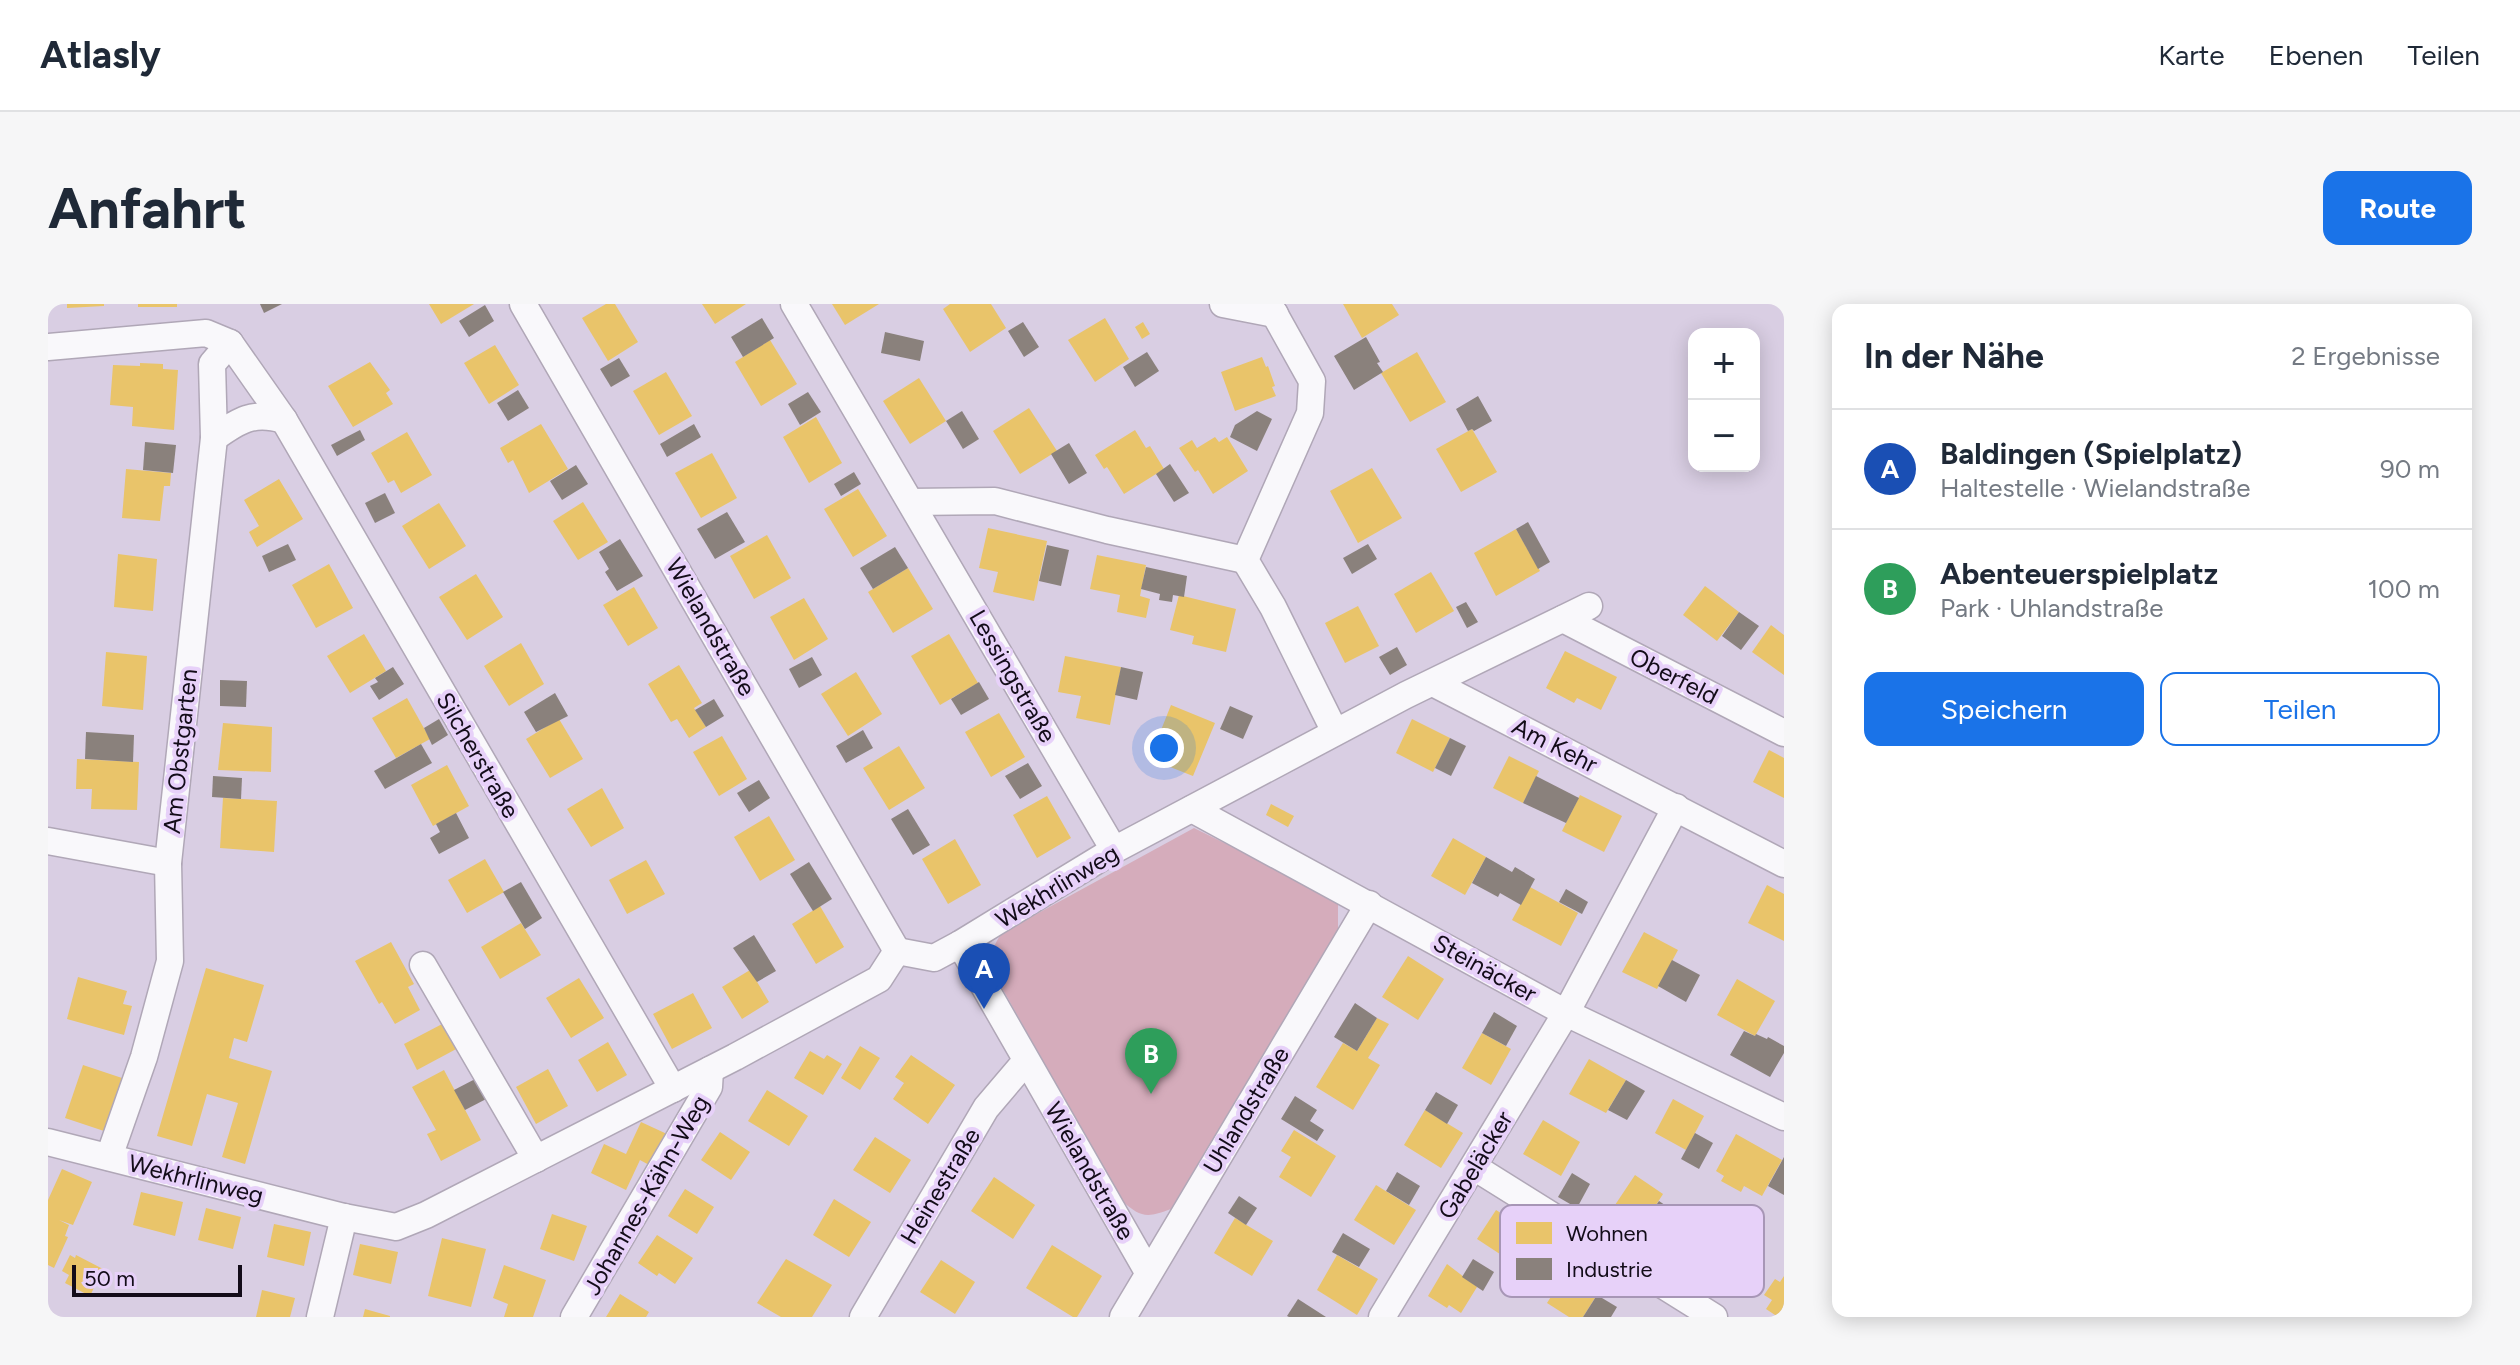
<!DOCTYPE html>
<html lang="de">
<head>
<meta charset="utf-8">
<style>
	body { margin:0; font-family:Figtree,sans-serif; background:#f6f6f7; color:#1f2937 }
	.controls { position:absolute; right:24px; top:24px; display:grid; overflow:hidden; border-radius:16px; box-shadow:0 4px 20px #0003 }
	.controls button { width:72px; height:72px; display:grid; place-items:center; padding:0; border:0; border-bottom:2px solid #e0e1e3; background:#fff; color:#1f2937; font:40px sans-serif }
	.scale { position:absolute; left:24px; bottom:20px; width:170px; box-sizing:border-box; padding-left:8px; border:4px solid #130c19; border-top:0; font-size:22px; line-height:28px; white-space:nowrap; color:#130c19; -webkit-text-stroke:6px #e7d1f9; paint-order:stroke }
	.you { position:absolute; left:1116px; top:444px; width:28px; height:28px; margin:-20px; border:6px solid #fff; border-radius:50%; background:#1a73e8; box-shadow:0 0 0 12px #1a73e833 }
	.badge { display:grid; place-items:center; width:52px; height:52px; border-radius:50%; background:#1a73e8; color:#fff; font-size:26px; font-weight:700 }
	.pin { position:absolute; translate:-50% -66px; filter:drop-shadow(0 2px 4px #0008) }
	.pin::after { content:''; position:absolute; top:42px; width:28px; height:24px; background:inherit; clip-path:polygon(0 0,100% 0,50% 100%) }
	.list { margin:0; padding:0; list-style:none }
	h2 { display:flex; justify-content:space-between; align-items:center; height:104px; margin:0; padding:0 32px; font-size:34px }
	h2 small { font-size:26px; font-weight:400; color:#747a83 }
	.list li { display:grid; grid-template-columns:52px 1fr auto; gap:24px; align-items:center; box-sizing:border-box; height:120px; padding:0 32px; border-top:2px solid #e0e1e3 }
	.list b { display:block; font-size:30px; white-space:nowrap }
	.list p { margin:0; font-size:26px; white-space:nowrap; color:#747a83 }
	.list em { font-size:26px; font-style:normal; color:#747a83 }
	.actions { display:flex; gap:16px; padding:24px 32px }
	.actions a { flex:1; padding:18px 0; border:2px solid #1a73e8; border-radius:16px; text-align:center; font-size:28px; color:#1a73e8 }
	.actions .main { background:#1a73e8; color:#fff }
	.map { position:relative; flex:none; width:1736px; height:1013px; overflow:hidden; border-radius:16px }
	header { display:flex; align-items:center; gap:48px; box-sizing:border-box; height:112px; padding:0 40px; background:#fff; border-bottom:2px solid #e0e1e3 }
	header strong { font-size:38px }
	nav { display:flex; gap:44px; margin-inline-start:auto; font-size:28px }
	.intro { display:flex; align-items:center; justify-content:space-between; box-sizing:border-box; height:192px; padding:0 48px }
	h1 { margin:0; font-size:56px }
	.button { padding:20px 36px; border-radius:16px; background:#1a73e8; color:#fff; font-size:28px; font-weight:700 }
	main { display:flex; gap:48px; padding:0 48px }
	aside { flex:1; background:#fff; border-radius:16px; box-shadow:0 4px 20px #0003 }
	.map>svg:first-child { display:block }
</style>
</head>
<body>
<header>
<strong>Atlasly</strong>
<nav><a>Karte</a><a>Ebenen</a><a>Teilen</a></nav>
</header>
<div class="intro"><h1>Anfahrt</h1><a class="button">Route</a></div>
<main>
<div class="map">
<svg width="1736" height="1013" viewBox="0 0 1736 1013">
	<rect width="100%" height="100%" fill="#d9cee3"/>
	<path fill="#d5acbb" d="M1146 524 1290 595V626L1123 905C1099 914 1093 914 1073 896L954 684C946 662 938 650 954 629Z"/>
	<g fill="#e9c46a">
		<path d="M19 0H56V2L19 4Z"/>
		<rect x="90" y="0" width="39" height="3"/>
		<path d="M381 0H426L393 20Z"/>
		<path d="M558 0H567L590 38 560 57 534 14Z"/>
		<path d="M654 0H698L667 20Z"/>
		<path d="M784 0H831L797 21Z"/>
		<path d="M902 0H943L958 24 922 48 895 5Z"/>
		<path d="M1295 0H1344L1351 11 1314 34Z"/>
		<path d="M1057 14 1081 55 1047 78 1020 36Z"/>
		<path d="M1095 18 1102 30 1094 35 1087 23Z"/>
		<path d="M722 36 749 80 713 102 687 58Z"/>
		<path d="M447 41 471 81 441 100 416 59Z"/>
		<path d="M1369 48 1398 98 1362 118 1333 69Z"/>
		<path d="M1214 53 1218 63 1220 62 1227 82 1224 83 1228 92 1187 107 1173 68Z"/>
		<path d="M322 58 342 86 338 89 345 100 305 123 280 82Z"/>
		<path d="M92 59 115 60V65L130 66 126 126 84 122 85 103 62 101 65 61 92 62Z"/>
		<path d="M618 68 644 112 611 131 585 87Z"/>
		<path d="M871 74 898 117 862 140 835 97Z"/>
		<path d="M981 104 1009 147 972 170 945 127Z"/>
		<path d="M768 113 794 159 761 179 735 133Z"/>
		<path d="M493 120 520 165 481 189 465 156 460 159 452 144Z"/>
		<path d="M1424 125 1449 168 1413 188 1388 145Z"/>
		<path d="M1087 126 1098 144 1102 142 1116 165 1076 190 1059 163 1056 165 1047 151Z"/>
		<path d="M359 128 384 171 353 189 346 176 340 179 323 149Z"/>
		<path d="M1167 133 1171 138 1179 133 1200 167 1165 190 1150 166 1147 168 1131 144 1144 136 1149 144Z"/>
		<path d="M664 149 689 194 653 214 627 169Z"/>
		<path d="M1324 164 1354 214 1310 239 1282 187Z"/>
		<path d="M78 165 123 169 122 182H116L112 217 74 214Z"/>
		<path d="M231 175 255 215 209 243 201 228 211 222 196 196Z"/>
		<path d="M810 185 839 232 805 253 776 205Z"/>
		<path d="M535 198 560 238 530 256 505 217Z"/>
		<path d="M391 199 418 242 381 265 354 222Z"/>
		<path d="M940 224 999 237 986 297 945 288 950 268 931 264Z"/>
		<path d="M1468 225 1492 267 1448 292 1426 249Z"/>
		<path d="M719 231 743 274 706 295 682 252Z"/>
		<path d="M70 250 109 255 105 307 66 303Z"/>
		<path d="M1049 251 1098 261 1092 292 1102 295 1098 314 1069 308 1072 291 1042 285Z"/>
		<path d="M281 260 305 304 268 324 244 281Z"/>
		<path d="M860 264 885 305 845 329 820 288Z"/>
		<path d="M1383 268 1406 307 1368 329 1346 290Z"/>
		<path d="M428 270 455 313 419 336 391 293Z"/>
		<path d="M1657 282 1691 308 1669 337 1635 311Z"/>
		<path d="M586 283 610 324 580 342 555 301Z"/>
		<path d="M1131 291 1188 305 1178 348 1144 340 1146 332 1122 326Z"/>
		<path d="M756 294 780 335 746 356 722 313Z"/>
		<path d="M1310 302 1331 342 1297 359 1277 319Z"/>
		<path d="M1723 321 1736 331V371L1704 348Z"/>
		<path d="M316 330 338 367 302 389 279 352Z"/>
		<path d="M901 330 930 379 892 401 863 352Z"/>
		<path d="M473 339 496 380 461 402 436 362Z"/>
		<path d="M1517 347 1569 373 1553 406 1529 394 1526 399 1498 384Z"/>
		<path d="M58 348 99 352 95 406 54 402Z"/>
		<path d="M1017 352 1073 363 1062 421 1028 414 1033 392 1010 388Z"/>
		<path d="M631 361 654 399 646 404 658 423 641 434 629 415 623 418 600 380Z"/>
		<path d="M808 368 834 410 800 432 773 390Z"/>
		<path d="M359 394 382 435 348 454 324 414Z"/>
		<path d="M1123 401 1167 419 1145 472 1117 461 1126 438 1111 431Z"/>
		<path d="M951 409 977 453 943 473 917 428Z"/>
		<path d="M511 415 535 455 502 474 478 435Z"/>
		<path d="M1364 415 1402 434 1385 468 1348 449Z"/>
		<path d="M175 419 224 423 223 468 170 466Z"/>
		<path d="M674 432 699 475 671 492 645 448Z"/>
		<path d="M851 442 877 484 841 506 815 464Z"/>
		<path d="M1721 446 1736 454V494L1705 478Z"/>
		<path d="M1461 452 1491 467 1475 499 1445 484Z"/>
		<path d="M29 455 91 458 89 506 43 505 44 485H28Z"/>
		<path d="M399 461 421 502 385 522 363 481Z"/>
		<path d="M554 484 576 524 543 543 519 505Z"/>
		<path d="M1532 491 1574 512 1556 548 1514 527Z"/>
		<path d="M999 492 1023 534 989 554 965 511Z"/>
		<path d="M175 494 229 497 226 548 172 544Z"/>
		<path d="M1223 500 1246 512 1240 523 1218 511Z"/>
		<path d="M721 512 747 556 712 577 686 533Z"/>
		<path d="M1405 534 1438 553 1417 591 1383 572Z"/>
		<path d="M907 535 933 581 900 600 874 555Z"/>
		<path d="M437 555 456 588 419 609 400 576Z"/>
		<path d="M598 556 617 590 579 610 561 576Z"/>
		<path d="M1719 581 1736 590V637L1700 619Z"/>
		<path d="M1482 583 1530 609 1513 642 1464 616Z"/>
		<path d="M772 602 796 643 768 660 744 620Z"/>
		<path d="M473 619 493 651 452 675 433 643Z"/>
		<path d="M1596 628 1630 646 1609 685 1574 668Z"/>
		<path d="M343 638 366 680 360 683 372 706 347 720 334 698 331 700 307 657Z"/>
		<path d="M1360 652 1396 675 1370 716 1334 693Z"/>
		<path d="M158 664 216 681 199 738 186 734 181 754 224 767 197 860 174 853 190 799 159 790 144 842 109 832Z"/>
		<path d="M702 666 721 698 694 715 674 683Z"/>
		<path d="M30 673 79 687 75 700 84 702 76 731 19 715Z"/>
		<path d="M531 674 556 714 523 734 498 694Z"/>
		<path d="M1689 675 1727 697 1707 732 1669 711Z"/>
		<path d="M645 689 664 724 624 745 605 710Z"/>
		<path d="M1329 714 1341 720 1320 754 1332 761 1305 806 1268 783 1295 739 1309 747Z"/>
		<path d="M398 718 412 743 369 766 356 740Z"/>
		<path d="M1434 729 1463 745 1443 781 1414 764Z"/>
		<path d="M560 738 579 771 549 788 530 756Z"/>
		<path d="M812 742 832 754 812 786 793 774Z"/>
		<path d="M762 747 776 755 779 751 794 760 775 791 746 774Z"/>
		<path d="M863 751 907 781 880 820 845 795 856 779 847 773Z"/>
		<path d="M1541 755 1578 776 1558 809 1521 790Z"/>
		<path d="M35 761 77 775 59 828 17 814Z"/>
		<path d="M500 765 520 802 488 820 468 783Z"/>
		<path d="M396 766 433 836 393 857 379 830 388 826 364 783Z"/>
		<path d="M719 786 760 812 741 842 700 817Z"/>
		<path d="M1625 795 1656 812 1638 846 1607 829Z"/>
		<path d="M1377 806 1415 829 1393 864 1356 841Z"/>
		<path d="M1495 816 1532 838 1513 872 1475 850Z"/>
		<path d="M593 818 619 830 603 862 592 856 578 886 543 869 556 840 578 850Z"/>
		<path d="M1246 826 1288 852 1263 893 1231 873 1243 853 1233 847Z"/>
		<path d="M672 828 702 848 683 876 653 856Z"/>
		<path d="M1688 830 1734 856 1714 892 1696 882 1693 888 1673 877 1676 872 1668 867Z"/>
		<path d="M827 833 863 856 842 889 805 866Z"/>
		<path d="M14 865 44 878 25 921 11 916 21 921 17 932 20 933 6 964 0 961V896Z"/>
		<path d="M1587 871 1615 890 1594 923 1565 904Z"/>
		<path d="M946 873 987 901 965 935 923 907Z"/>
		<path d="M1328 881 1368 906 1346 941 1306 916Z"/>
		<path d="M637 885 666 903 649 930 620 912Z"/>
		<path d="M93 888 135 898 127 932 85 921Z"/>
		<path d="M786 895 823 918 801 953 765 931Z"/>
		<path d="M158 904 193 913 185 945 150 936Z"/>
		<path d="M1448 906 1480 926 1461 956 1429 935Z"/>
		<path d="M504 910 539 922 526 957 492 945Z"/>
		<path d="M1187 914 1225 937 1204 972 1166 949Z"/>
		<path d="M226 920 263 928 256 962 219 953Z"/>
		<path d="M609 931 645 954 627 980 611 969 609 972 590 959Z"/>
		<path d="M394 934 438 945 423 1003 380 992Z"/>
		<path d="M312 940 350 948 343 980 305 971Z"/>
		<path d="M1004 941 1054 972 1029 1013H1025L978 984Z"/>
		<path d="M22 951 27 954 28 951 55 965 42 992 17 979 21 971 14 967Z"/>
		<path d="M1289 951 1330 975 1309 1011 1269 986Z"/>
		<path d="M738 955 784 981 764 1013H733L709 999Z"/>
		<path d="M893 956 927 978 907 1010 872 988Z"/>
		<path d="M1399 960 1429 983 1413 1009 1401 1001 1399 1004 1380 992Z"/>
		<path d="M456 961 498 976 485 1013H456L460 1000 445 994Z"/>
		<path d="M1520 966 1552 986 1535 1013H1521L1499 999Z"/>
		<path d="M1736 972V1013H1730L1718 1005 1724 996 1716 991 1727 975 1732 978Z"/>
		<path d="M214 986 247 994 242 1013H208Z"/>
		<path d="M572 990 601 1008 598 1013H558Z"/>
		<path d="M317 1005 342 1012V1013H315Z"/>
	</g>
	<g fill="#8a817c">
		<path d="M212 0H234L216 9Z"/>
		<path d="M437 1 446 17 421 33 411 17Z"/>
		<path d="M714 14 726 34 695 53 683 33Z"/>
		<path d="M975 18 991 43 976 53 960 27Z"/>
		<path d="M837 28 876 37 872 57 833 49Z"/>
		<path d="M1318 33 1332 58 1329 59 1335 68 1306 86 1286 52Z"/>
		<path d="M1099 48 1111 67 1087 83 1075 63Z"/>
		<path d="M571 54 582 72 563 83 552 65Z"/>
		<path d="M470 86 481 104 460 117 449 99Z"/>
		<path d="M760 88 773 108 752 121 740 100Z"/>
		<path d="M1430 92 1444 117 1426 127 1424 125 1420 127 1408 105Z"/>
		<path d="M914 107 931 135 915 145 898 117Z"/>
		<path d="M1209 107 1224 115 1209 147 1182 133 1187 121Z"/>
		<path d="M646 120 653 133 619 153 612 140Z"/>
		<path d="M312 126 317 136 289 152 283 141Z"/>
		<path d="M97 138 128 141 125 169 95 166Z"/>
		<path d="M1021 139 1039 169 1021 180 1003 150Z"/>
		<path d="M1122 160 1141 189 1126 198 1108 170Z"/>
		<path d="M528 161 540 180 514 196 502 177Z"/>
		<path d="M806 168 813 180 793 192 786 180Z"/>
		<path d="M337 189 347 209 327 219 317 199Z"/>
		<path d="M679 208 697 238 667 255 649 225Z"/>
		<path d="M1480 218 1502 258 1490 265 1468 225Z"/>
		<path d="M572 235 595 272 569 287 557 268 561 265 551 248Z"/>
		<path d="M240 240 248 256 221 268 214 252Z"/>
		<path d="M1320 240 1329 255 1304 270 1295 254Z"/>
		<path d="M999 241 1021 246 1013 282 991 277Z"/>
		<path d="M847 243 860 264 825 285 812 264Z"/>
		<path d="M1098 263 1139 272 1136 293 1125 291 1124 298 1111 296 1112 290 1093 285Z"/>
		<path d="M1418 298 1430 318 1419 324 1408 303Z"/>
		<path d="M1691 308 1711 322 1693 346 1674 332Z"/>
		<path d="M1349 343 1359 361 1342 371 1331 353Z"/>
		<path d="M764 353 774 371 751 384 741 365Z"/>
		<path d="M345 363 356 380 331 396 322 382 330 378 327 374Z"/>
		<path d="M1073 363 1095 368 1089 396 1067 391Z"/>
		<path d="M172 376 199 377 198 403 172 402Z"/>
		<path d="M931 378 941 395 913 411 903 395Z"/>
		<path d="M507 389 520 412 488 428 476 408Z"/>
		<path d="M666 395 676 412 658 423 647 406Z"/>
		<path d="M1182 402 1205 412 1195 435 1172 425Z"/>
		<path d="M391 415 400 431 384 441 376 424Z"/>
		<path d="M815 426 825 444 798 459 788 442Z"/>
		<path d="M38 428 86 431 85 458 37 455Z"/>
		<path d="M1402 434 1418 442 1403 472 1387 464Z"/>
		<path d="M373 440 384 459 337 485 326 467Z"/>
		<path d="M980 459 994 482 972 495 957 472Z"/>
		<path d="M165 472 194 474 193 495 164 493Z"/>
		<path d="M1488 472 1531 494 1518 519 1475 499Z"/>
		<path d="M711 476 722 494 701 508 689 489Z"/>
		<path d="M860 505 882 541 865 551 843 515Z"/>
		<path d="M408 509 421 534 391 550 382 534 392 528 388 520Z"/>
		<path d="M1438 553 1464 568 1467 563 1487 575 1473 601 1452 589 1450 593 1424 579Z"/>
		<path d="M761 558 784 595 765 607 742 570Z"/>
		<path d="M473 578 494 614 477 625 455 588Z"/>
		<path d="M1518 585 1540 598 1534 610 1511 598Z"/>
		<path d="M706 631 728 667 709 678 685 644Z"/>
		<path d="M1624 656 1652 671 1638 698 1610 682Z"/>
		<path d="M1307 699 1329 714 1309 747 1286 733Z"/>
		<path d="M1446 708 1469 722 1458 742 1434 729Z"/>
		<path d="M1696 727 1707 732 1708 730 1719 735 1720 733 1736 742V749L1722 773 1682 751Z"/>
		<path d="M431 773 442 793 417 806 406 786Z"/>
		<path d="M1578 776 1597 787 1579 816 1560 806Z"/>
		<path d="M1388 788 1410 801 1399 820 1377 806Z"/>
		<path d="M1247 792 1269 806 1262 817 1276 826 1269 837 1233 815Z"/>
		<path d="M1647 829 1665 839 1651 865 1633 855Z"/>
		<path d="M1736 853V891L1720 882Z"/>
		<path d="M1349 868 1372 882 1361 901 1338 887Z"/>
		<path d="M1524 869 1542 880 1529 904 1510 893Z"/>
		<path d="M1191 892 1209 904 1198 921 1180 909Z"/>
		<path d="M1611 897 1627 908 1615 927 1598 916Z"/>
		<path d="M1295 929 1322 945 1311 963 1284 948Z"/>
		<path d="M1425 955 1446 968 1435 987 1414 973Z"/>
		<path d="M1549 991 1569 1003 1563 1013H1535Z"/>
		<path d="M1250 995 1278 1013H1241L1239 1012Z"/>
	</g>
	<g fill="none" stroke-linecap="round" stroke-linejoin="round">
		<g stroke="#b0a7b7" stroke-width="29">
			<g id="street">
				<path d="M475 0 849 647"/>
				<path d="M746 0 1066 546"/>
				<path d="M1175 0 1227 10"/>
				<path d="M1221 0 1264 77 1262 109 1197 256 1225 303 1287 428"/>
				<path d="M0 43 158 29 182 39 236 116 625 785"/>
				<path d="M166 134C191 116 205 107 236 116"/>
				<path d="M863 198 947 197 1059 226 1197 256"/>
				<path d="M1515 315 1736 429"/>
				<path d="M1385 379 1736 560"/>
				<path d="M1144 505 1518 709 1736 813"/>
				<path d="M0 537 120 559"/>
				<path d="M912 640 1100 968"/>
				<path d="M375 661 488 855"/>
				<path d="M0 838 296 913 348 923 378 911 687 753 831 675 849 647 886 654 912 640 1066 546 1358 391 1541 302"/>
				<path d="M61 853 96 753 122 657 120 559 166 134 164 60 182 39"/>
				<path d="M1426 863 1666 1013"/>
				<path d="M272 1013 296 913"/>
				<path d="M526 1013 661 783 662 766"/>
				<path d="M815 1013 938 804 978 757"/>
				<path d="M1075 1013 1321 600"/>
				<path d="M1334 1013 1518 709 1628 503"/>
			</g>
		</g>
		<use href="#street" stroke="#f9f8fb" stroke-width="26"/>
	</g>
	<g text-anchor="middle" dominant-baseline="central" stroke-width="8" stroke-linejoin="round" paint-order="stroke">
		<g font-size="24" fill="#130c19" stroke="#e7d1f9">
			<text transform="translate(663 323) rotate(60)">Wielandstraße</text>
			<text transform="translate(965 372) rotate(60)">Lessingstraße</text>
			<text transform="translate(1626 372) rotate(27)">Oberfeld</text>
			<text transform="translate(1507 441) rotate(27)">Am Kehr</text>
			<text transform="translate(132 447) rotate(-84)">Am Obstgarten</text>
			<text transform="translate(430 451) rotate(60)">Silcherstraße</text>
			<text transform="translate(1009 582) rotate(-31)">Wekhrlinweg</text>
			<text transform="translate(1437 664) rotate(29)">Steinäcker</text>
			<text transform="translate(1198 806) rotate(-59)">Uhlandstraße</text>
			<text transform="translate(1427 861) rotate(-59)">Gabeläcker</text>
			<text transform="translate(1042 867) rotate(60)">Wielandstraße</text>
			<text transform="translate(148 875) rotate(14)">Wekhrlinweg</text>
			<text transform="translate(892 882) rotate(-59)">Heinestraße</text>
			<text transform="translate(598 891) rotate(-60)">Johannes-Kähn-Weg</text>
		</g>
	</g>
	<rect x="1452" y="901" width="264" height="92" rx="12" fill="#e7d1f9" stroke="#a796b6" stroke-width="2"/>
	<rect x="1468" y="918" width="36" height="22" fill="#e9c46a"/>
	<rect x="1468" y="954" width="36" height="22" fill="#8a817c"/>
	<g font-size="22" fill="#130c19">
		<text x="1518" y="937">Wohnen</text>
		<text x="1518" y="973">Industrie</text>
	</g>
</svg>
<div class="controls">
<button>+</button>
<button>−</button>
</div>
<div class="scale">50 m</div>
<div class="you"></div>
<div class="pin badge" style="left:936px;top:705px;background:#1a4fb4">A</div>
<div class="pin badge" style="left:1103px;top:790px;background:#2e9e5b">B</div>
</div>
<aside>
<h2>In der Nähe<small>2 Ergebnisse</small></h2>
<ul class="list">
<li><span class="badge" style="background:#1a4fb4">A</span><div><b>Baldingen (Spielplatz)</b><p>Haltestelle · Wielandstraße</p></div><em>90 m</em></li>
<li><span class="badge" style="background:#2e9e5b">B</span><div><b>Abenteuerspielplatz</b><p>Park · Uhlandstraße</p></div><em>100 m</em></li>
</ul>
<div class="actions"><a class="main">Speichern</a><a>Teilen</a></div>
</aside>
</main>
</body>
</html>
